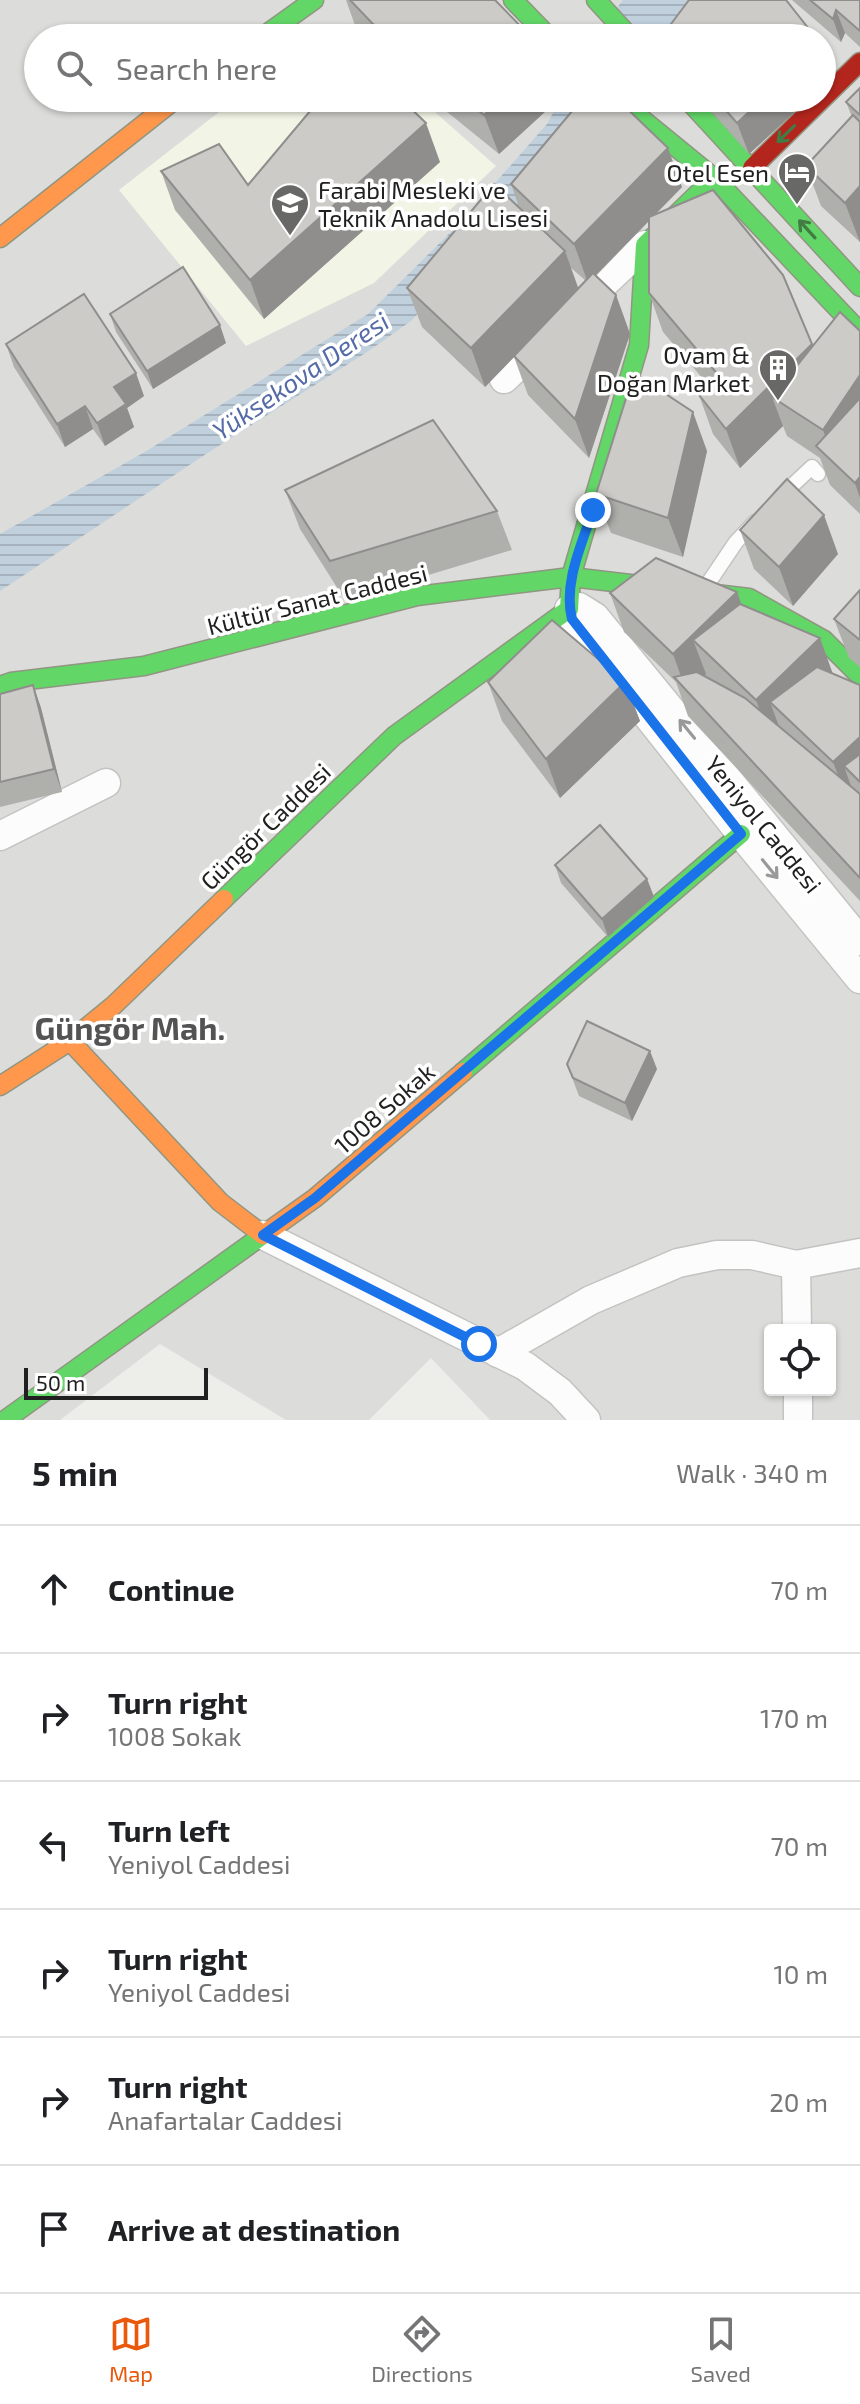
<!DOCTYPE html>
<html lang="en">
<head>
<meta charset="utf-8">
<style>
	body { margin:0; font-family:"Exo 2",sans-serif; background:#f6f6f6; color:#202124 }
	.controls { position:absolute; right:24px; bottom:24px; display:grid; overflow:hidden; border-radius:8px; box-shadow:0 2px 6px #0004 }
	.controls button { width:72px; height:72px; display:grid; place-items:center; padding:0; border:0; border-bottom:2px solid #e0e0e0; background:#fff; color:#202124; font:40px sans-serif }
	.scale { position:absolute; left:24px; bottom:20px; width:184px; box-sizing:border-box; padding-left:8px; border:4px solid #202020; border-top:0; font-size:22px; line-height:28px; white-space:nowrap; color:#202020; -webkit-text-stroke:6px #fff; paint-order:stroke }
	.stop { position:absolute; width:24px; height:24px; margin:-18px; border:6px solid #1a73e8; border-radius:50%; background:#fff }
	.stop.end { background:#1a73e8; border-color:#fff; box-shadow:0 2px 8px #0008 }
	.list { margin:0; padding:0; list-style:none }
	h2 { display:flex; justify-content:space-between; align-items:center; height:104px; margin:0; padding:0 32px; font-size:34px }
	h2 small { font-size:26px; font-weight:400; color:#757577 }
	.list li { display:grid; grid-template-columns:52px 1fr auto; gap:24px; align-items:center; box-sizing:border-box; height:128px; padding:0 32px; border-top:2px solid #e0e0e0 }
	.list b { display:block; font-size:30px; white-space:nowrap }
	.list p { margin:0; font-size:26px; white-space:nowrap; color:#757577 }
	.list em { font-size:26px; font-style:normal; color:#757577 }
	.icon { flex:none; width:44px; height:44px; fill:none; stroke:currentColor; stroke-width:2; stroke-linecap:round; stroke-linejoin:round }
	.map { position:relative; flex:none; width:860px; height:1420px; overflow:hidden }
	.search { position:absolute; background:#fff; box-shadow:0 2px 6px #0004; left:24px; right:24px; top:24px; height:88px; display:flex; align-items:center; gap:20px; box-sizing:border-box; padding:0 28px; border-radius:44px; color:#757577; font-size:30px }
	.sheet { height:872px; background:#fff }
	nav { display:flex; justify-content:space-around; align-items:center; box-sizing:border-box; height:112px; border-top:2px solid #e0e0e0; background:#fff; font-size:22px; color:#757577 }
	nav a { display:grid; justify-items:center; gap:4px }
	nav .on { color:#ea580c }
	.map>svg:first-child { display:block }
</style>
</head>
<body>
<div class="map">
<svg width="860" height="1420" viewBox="0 0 860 1420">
	<defs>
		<pattern id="water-rules" width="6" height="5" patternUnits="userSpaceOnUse" patternTransform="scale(2)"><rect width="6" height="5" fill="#c0d0dd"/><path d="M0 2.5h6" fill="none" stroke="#a5b2bd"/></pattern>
	</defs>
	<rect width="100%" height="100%" fill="#edede9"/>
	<path fill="#dcdcda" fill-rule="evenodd" d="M0 0H860V1420H490L431 1358 369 1420H286L160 1344 60 1420H0ZM38 38H822V98H38ZM770 1330H830V1390H770Z"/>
	<path fill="#f2f5e6" d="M237 98H419L496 166 374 283 246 346 119 190Z"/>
	<g fill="url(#water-rules)">
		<path d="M623 0H689L663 38H594Z"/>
		<path d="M561 98H612L506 222 411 321 367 352 206 454 0 591V534L143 453 368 314 460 223 547 124Z"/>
	</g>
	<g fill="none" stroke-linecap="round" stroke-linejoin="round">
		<g stroke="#c3c3c1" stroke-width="17">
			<g id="lane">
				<path d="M781 496 812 467 818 474"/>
				<path d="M705 588 736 542 755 522"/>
			</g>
		</g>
		<g stroke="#c3c3c1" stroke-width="31">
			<g id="street">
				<path d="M576 310 645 245"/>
				<path d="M504 379 546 339"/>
				<path d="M0 836 106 783"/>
				<path d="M860 941 595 617 579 607 569 609 572 619 581 632 741 834 860 979"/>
				<path d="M263 1235 525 1366 560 1392 586 1420"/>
				<path d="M797 1330 796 1265 860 1253"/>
				<path d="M498 1353 591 1300 678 1263 717 1255H752L796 1265"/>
				<path d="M798 1390V1420"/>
			</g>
		</g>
		<g stroke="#909682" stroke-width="21">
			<g id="fast">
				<path d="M513 0 550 38"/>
				<path d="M596 0 631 38"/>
				<path d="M261 38 314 0"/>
				<path d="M616 98 714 178 860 332"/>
				<path d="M686 98 860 287"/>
				<path d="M0 686 11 682 144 666 417 596 571 577 749 598 824 640 860 676"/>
				<path d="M224 899 394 736 569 609 571 577 639 345 645 245 714 178"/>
				<path d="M463 1072 741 834"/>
				<path d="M5 1420 263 1235"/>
			</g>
		</g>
		<g stroke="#909682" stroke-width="21">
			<g id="slow">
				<path d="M0 238 177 98"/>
				<path d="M70 1041 220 1202 263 1235 315 1198 463 1072"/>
				<path d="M0 1086 70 1041 113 1006 224 899"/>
			</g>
		</g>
		<g stroke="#909682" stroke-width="21">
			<path id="jam" d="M752 168 860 62"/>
		</g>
		<use href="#lane" stroke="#fcfcfc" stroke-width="14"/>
		<use href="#street" stroke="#fcfcfc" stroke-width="28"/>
		<use href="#fast" stroke="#63d668" stroke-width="18"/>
		<use href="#slow" stroke="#ff974d" stroke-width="18"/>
		<use href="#jam" stroke="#b3261e" stroke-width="18"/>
	</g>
	<g fill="#afafac" fill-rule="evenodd">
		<path d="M346 0H495L532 38H364L357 31Z"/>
		<path d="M792 0H860V47L845 33 841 42Z"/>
		<path d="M860 88V242L821 206 806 166 852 117 846 102Z"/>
		<path d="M430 98H560L499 154Z"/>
		<path d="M699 98H810L749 154Z"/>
		<path d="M440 162 264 319 175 210 161 171 248 185Z"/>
		<path d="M511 184 682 187 656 214 813 346 860 331V514L830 485 820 458 787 436 783 426 740 468 713 434 699 395 709 386 663 332 649 293V221L596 276 616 295 630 334 589 458 528 395 514 357 485 387 422 327 407 288 519 207ZM570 267 586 281 578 289Z"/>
		<path d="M110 314 226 343 153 389 116 332Z"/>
		<path d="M6 344 144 396 127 408 134 427 105 446 93 429 65 447 14 367Z"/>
		<path d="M707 451 683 557 611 533 596 494Z"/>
		<path d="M285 490 497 511 512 550 345 600 300 529Z"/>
		<path d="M740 530 838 554 793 606 754 569Z"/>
		<path d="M860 590V667L849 658 834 619Z"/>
		<path d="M737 592 741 605 833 674 860 685V901L688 716 676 682 624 632 610 593Z"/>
		<path d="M488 682H625L640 721 560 798 502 721Z"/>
		<path d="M33 685 41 708 62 792 0 807V694Z"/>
		<path d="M555 865 647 879 654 897 608 937 561 883Z"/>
		<path d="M567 1064 657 1069 632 1121 579 1096Z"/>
	</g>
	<g fill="#8f8e8c">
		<path d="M836 10 845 33 841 42 833 19Z"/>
		<path d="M822 46 833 77 822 87Z"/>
		<path d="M503 98H560L499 154 484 115Z"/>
		<path d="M764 98H810L749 154 737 123Z"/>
		<path d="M426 123 440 162 264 319 250 280Z"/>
		<path d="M668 148 682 187 588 283 574 244Z"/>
		<path d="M860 186V242L845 203Z"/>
		<path d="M565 251 579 290 485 387 471 348Z"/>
		<path d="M616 295 630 334 589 458 575 419Z"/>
		<path d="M220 325 226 343 153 389 147 371Z"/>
		<path d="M812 344 826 383 772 397 783 426 740 468 726 429Z"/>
		<path d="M136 373 144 396 127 408 134 427 105 446 97 423 114 387Z"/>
		<path d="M860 375V435L836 466 823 430Z"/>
		<path d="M85 406 93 429 65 447 57 424Z"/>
		<path d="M693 412 707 451 683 557 668 518Z"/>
		<path d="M860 477V498L855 483Z"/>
		<path d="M824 515 838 554 793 606 779 567Z"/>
		<path d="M737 592 751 631 693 640 706 674 687 693 673 654Z"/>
		<path d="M820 638 834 677 770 702 780 729 770 739 756 700Z"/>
		<path d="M625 682 640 721 560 798 546 759Z"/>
		<path d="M33 685 41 708 62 792 54 769Z"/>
		<path d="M860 737V782L844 766 854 795 848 801 833 762Z"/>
		<path d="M647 879 654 897 608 937 602 919Z"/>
		<path d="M650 1051 657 1069 632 1121 625 1103Z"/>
	</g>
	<g fill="#cccbc8" stroke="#8f8e8c" stroke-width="2">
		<path d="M350 0H495L532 38H390L372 23Z"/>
		<path d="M689 0H786L816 38H663L662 36Z"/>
		<path d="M810 0H860V31L836 10 833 19Z"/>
		<path d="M860 88V115L846 102Z"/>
		<path d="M321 98H400L426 123 250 280 161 171 219 144 248 185Z"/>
		<path d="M463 98H503L484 115Z"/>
		<path d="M583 98H616L668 148 574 244 511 184Z"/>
		<path d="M715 98H764L737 123Z"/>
		<path d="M853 115 860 122V186L845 203 806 166Z"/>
		<path d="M494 184 565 251 471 348 407 288Z"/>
		<path d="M713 190 783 275 812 344 726 429 699 395 720 377 649 293V217Z"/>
		<path d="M183 267 220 325 147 371 110 314Z"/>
		<path d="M593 273 616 295 575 419 514 356Z"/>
		<path d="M84 294 136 373 114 387 126 404 97 423 85 406 57 424 6 344Z"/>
		<path d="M840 312 860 331V375L823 430 772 397Z"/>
		<path d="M634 373 693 412 668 518 596 494Z"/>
		<path d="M860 398V477L855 483 816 446Z"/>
		<path d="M433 420 497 511 330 561 285 490Z"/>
		<path d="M787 479 824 515 779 567 740 530Z"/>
		<path d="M656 558 737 592 673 654 610 593Z"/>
		<path d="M860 590V640L834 619Z"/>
		<path d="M740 604 820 638 756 700 693 640Z"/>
		<path d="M552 620 625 682 546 759 488 682Z"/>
		<path d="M817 667 860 685V737L833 762 770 702Z"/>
		<path d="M697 672 745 698 860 794V878L674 677Z"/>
		<path d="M33 685 54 769 0 782V694Z"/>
		<path d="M860 754V782L844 766Z"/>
		<path d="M600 825 647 879 602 919 555 865Z"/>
		<path d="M587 1021 650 1051 625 1103 573 1078 567 1064Z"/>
	</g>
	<defs><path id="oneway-shaft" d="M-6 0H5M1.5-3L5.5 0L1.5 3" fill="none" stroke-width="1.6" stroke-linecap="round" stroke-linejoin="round" transform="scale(2)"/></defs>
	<g stroke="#427b44">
		<use href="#oneway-shaft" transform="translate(786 134) rotate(136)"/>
		<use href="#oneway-shaft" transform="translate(807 229) rotate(-132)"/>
	</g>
	<g stroke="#999">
		<use href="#oneway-shaft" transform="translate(687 729) rotate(-129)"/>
		<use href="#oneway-shaft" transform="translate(770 869) rotate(51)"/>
	</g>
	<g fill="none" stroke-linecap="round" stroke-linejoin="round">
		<path stroke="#1a73e8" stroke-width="10" d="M479 1344 263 1235 315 1198 741 834 572 619C563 583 582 544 593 510"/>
	</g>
	<defs>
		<g id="hotel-pin" transform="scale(2)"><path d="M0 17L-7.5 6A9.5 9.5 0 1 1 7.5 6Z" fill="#686866" stroke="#fff"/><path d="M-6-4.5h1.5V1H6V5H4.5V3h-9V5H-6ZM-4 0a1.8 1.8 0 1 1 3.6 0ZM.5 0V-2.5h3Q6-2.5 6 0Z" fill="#fff"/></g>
		<g id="school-pin" transform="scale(2)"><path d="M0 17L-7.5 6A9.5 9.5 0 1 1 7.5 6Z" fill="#686866" stroke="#fff"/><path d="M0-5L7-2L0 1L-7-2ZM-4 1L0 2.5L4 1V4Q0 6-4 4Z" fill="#fff"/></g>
		<g id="building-pin" transform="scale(2)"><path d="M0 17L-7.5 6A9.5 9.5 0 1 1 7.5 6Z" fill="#686866" stroke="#fff"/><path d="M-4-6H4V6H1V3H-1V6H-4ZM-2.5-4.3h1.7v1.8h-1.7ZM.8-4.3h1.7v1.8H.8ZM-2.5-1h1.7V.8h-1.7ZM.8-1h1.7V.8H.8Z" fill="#fff"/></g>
	</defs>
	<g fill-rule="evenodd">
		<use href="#hotel-pin" x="797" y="172"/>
		<use href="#school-pin" x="290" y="203"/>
		<use href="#building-pin" x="778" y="368"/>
	</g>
	<g text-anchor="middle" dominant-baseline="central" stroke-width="7" stroke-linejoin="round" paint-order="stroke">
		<g font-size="24" fill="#202020" stroke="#fff" text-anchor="end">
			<text x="769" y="172">Otel Esen</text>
			<text x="318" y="189" text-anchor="start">Farabi Mesleki ve<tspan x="318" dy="28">Teknik Anadolu Lisesi</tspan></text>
			<text x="750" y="354">Ovam &amp;<tspan x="750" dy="28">Doğan Market</tspan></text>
		</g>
		<g font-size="24" fill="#202020" stroke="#fff">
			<text transform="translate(317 599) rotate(-14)">Kültür Sanat Caddesi</text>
			<text transform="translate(764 824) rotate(51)">Yeniyol Caddesi</text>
			<text transform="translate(265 826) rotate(-44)">Güngör Caddesi</text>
			<text transform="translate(384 1108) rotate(-41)">1008 Sokak</text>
		</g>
		<g font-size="26" font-style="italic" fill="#556aa6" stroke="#fff">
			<text transform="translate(300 375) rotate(-34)">Yüksekova Deresi</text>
		</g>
		<g font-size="32" font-weight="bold" fill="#535353" stroke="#fff">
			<text x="130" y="1027">Güngör Mah.</text>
		</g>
	</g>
</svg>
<div class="controls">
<button><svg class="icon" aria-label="locate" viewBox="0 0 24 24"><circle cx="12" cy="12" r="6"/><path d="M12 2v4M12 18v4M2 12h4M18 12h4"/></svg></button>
</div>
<div class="scale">50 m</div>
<div class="stop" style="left:479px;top:1344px"></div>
<div class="stop end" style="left:593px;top:510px"></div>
<div class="search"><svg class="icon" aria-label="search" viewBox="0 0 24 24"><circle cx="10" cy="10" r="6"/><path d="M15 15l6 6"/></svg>Search here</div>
</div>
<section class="sheet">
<h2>5 min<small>Walk · 340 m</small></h2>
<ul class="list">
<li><svg class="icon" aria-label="ahead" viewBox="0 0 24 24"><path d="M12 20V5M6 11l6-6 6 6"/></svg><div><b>Continue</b></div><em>70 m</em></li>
<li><svg class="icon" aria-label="right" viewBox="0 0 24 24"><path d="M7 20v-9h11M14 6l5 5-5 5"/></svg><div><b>Turn right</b><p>1008 Sokak</p></div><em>170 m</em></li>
<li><svg class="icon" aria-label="left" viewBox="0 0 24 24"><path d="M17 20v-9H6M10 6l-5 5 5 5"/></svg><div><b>Turn left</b><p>Yeniyol Caddesi</p></div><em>70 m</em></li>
<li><svg class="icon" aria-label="right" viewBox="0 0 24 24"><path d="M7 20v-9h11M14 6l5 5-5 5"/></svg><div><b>Turn right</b><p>Yeniyol Caddesi</p></div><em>10 m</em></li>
<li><svg class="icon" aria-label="right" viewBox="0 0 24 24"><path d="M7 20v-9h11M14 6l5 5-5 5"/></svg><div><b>Turn right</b><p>Anafartalar Caddesi</p></div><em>20 m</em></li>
<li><svg class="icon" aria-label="arrive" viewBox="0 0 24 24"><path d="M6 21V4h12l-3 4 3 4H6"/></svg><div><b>Arrive at destination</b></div></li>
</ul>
</section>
<nav>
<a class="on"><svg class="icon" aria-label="map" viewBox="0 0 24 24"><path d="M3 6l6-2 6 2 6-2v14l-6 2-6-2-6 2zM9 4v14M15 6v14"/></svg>Map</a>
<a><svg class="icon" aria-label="directions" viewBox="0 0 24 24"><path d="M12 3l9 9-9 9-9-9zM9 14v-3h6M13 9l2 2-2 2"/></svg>Directions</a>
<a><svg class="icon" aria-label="saved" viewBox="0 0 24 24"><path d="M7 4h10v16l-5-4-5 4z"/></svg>Saved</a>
</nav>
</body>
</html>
